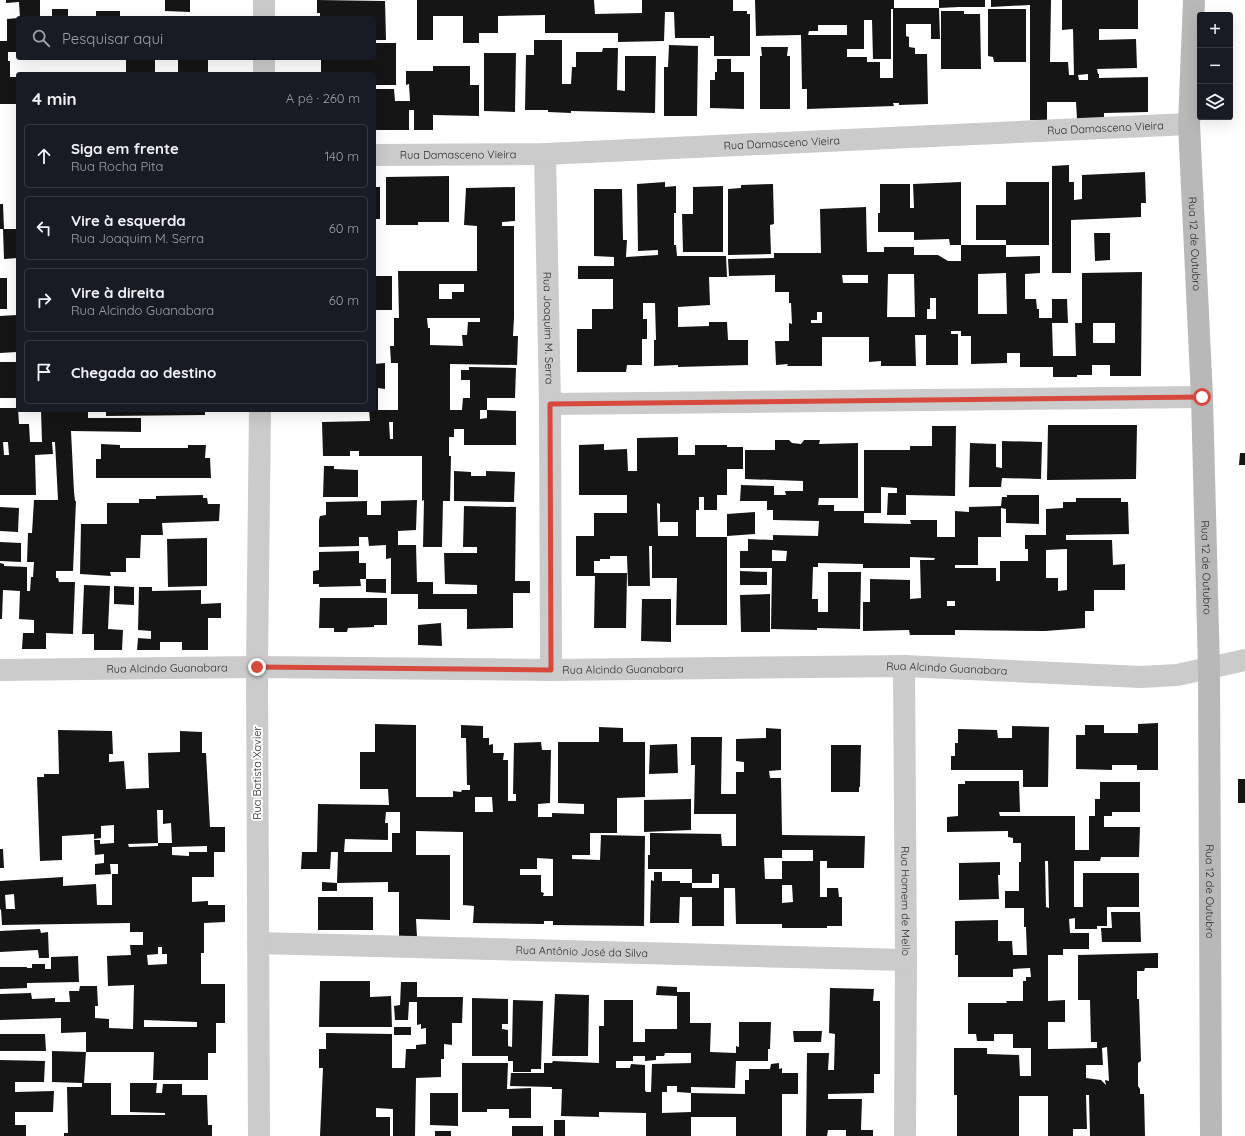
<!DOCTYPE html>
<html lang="pt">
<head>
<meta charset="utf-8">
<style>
	body { margin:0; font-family:Quicksand,sans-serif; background:#20242c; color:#f1f3f6 }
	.controls { position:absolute; right:12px; top:12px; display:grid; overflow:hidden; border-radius:4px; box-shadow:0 4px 16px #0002 }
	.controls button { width:36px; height:36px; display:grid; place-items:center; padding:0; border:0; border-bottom:1px solid #363941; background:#171b24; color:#f1f3f6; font:20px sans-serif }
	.stop { position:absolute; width:12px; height:12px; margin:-9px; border:3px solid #d7483d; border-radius:50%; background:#fff }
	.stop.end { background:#d7483d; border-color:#fff; box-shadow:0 1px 4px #0008 }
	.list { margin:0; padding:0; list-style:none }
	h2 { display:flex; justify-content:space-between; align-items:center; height:52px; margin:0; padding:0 16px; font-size:17px }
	h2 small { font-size:13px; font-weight:400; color:#9ea1a6 }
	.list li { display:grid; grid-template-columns:26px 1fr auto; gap:12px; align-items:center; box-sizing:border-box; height:64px; margin:0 8px 8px; padding:0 8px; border:1px solid #363941; border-radius:4px }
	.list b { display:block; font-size:15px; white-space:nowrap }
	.list p { margin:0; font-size:13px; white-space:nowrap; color:#9ea1a6 }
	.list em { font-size:13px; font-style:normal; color:#9ea1a6 }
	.icon { flex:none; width:22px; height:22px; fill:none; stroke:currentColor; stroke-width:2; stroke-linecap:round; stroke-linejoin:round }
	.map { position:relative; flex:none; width:1245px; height:1136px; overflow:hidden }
	.search { position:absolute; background:#171b24; box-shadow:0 4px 16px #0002; left:16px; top:16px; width:360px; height:44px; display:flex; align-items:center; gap:10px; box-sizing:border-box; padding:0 14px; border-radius:4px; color:#9ea1a6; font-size:15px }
	.panel { position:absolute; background:#171b24; box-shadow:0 4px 16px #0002; left:16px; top:72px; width:360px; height:340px; border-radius:4px }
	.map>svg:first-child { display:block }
</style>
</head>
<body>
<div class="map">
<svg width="1245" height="1136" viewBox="0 0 1245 1136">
	<rect width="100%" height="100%" fill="#fff"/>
	<g fill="#151515" fill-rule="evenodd">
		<path d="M6 0H40V18H20L19 2 6 3Z"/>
		<path d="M165 0H190V12L165 11Z"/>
		<path d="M317 0 385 1 386 40H374V18H320V13H317Z"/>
		<path d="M417 0H594L595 14 642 13V0H733V11H747V14H750V56H714V36H710V38H675L674 12H665L664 41 618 42V33H545V15L498 16V33H479V43H463V16H433V40H417Z"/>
		<path d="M755 0H894V8H939L940 39H931V24H906V36L909 37V47L915 48V54H927L928 104 899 105V103H893L894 106 807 109V89H802L801 35 756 36ZM891 9H893V78H880V62H867V57H847V49H864V20H872L873 59H891ZM818 25H847V35H808L809 31H818Z"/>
		<path d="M939 0H959V7L939 8Z"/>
		<rect x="959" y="0" width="26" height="7"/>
		<path d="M991 0H1051L1050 62H1068L1069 75H1074L1073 29 1062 30V0H1138V29H1099V40L1136 39 1137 68 1097 69 1098 74H1099V78L1148 77V112L1104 113V118L1077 119 1076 102H1047V120H1030V5L991 7ZM1088 74V80H1079L1078 75Z"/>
		<rect x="52" y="9" width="16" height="9"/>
		<path d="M988 9H1026V62H994L993 57 988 56Z"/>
		<rect x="96" y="11" width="24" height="7"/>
		<path d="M941 11H964V14H980L981 69H941Z"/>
		<path d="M18 18V52H8V61H10V77H18V104H0V41H7V19Z"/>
		<path d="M534 40H562V84H571L572 67H576V52H602L603 48H618L617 90 625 91V56H656L655 113 571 111V113L548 112V110H525L526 55H534Z"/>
		<path d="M374 43H396V85H374V74H321V58H374Z"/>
		<path d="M669 45 698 46 697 116H664V67H668Z"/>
		<path d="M761 47H788L787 56H790V109H760V56H762Z"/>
		<path d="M484 53H516L515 112 484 111Z"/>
		<rect x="126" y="58" width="29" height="16"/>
		<rect x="178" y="58" width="30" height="16"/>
		<path d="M717 59H731V72H744V109L710 108V80H715V72H717Z"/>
		<path d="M433 66H470V85H479V116L433 115V130H414V110H409V130H374V89H394L395 101H410L409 84 406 85V71H433Z"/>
		<path d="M1069 165V182H1074V200L1082 199V175L1145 172 1146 203H1141V217L1071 220V273H1052V166Z"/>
		<path d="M449 176V222H418V225H386V177Z"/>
		<path d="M665 182V187L676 186V213H674V245H676L677 256H726L727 277H709L710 305 678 307V327L709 326V322H727L728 340H748V365L678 367V365L654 366V340H656L655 303H643V319H647V339H642V365H627L626 372H577V329H592V309H613V279H578V266H614V257L594 256V189H622L623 240H627L626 257 658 255V250L638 251 637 184Z"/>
		<path d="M961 182V245H950L949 239 914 240V232H878V213H880V184H910V208H914L913 184Z"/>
		<path d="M1006 182H1049V245H1006V240H976V205H1006Z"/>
		<path d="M773 184 774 224 770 225 771 254 728 255V189L741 188V185Z"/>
		<path d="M723 186V252H683L682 214H693V187Z"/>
		<rect x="374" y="187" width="6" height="32"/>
		<path d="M515 187V221L502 222V226H514V318L513 336H518L517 365 450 364V410H462L463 398H470V380H461V370H469V367L516 368 515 398H487V410H480V419L487 418V410L516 411V445H464V429H454V437H449V456H451L450 501H443L442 547H423L424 500 422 501V456H359V451H350V456H323L322 422 370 421 369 410H374V364L385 363V389L378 388V410H398V363H391L390 346H394V318H399L398 271H477V226L464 225 466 188ZM439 284H464V292H452V299H439ZM427 318H480V322H468L467 335H462L463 346 430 345V328H428ZM389 422H393V439H390Z"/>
		<path d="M0 204H3L4 229H18V258L4 259 3 229H0Z"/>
		<path d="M866 207 867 252H884V247H914V255H938L948 261H961V245H1006V257L1040 256V273L1025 274V299H1036L1037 309H1039V318H1052V299H1067L1068 323H1052L1053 356H1076L1075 323H1082V273L1142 272 1141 376H1110V365H1092V375H1077V377H1053V367H1020V353H1007V363L971 364V336H961V331H951V334H958V365H926V335H915L916 366H881V361L869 362V337H822V366H787L788 364 776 365 775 341H789V323L792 324 791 303H789V292H775V275L729 276 728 259 774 258V253H821L820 209ZM1006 273 1007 314H978V274ZM888 274H914L915 317H887ZM842 275H868V283H843ZM930 298H936V319H927V309H930ZM817 312H822V323H811V320H817ZM1093 323H1115V343H1093Z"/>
		<path d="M1094 233H1110V260L1095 261Z"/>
		<rect x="374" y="276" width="18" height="34"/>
		<rect x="0" y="278" width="7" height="31"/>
		<path d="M17 315V352L0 353V316Z"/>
		<path d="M0 362H16L18 398H0Z"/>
		<path d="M0 408H18L19 424H29L30 442H42L41 410H88V418H141V432L71 431 74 492 75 501H76L73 571H56V578H58L59 582H75L73 634 46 633V649H22L23 633H34V620L19 619 20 591 3 590 2 619H0V563L4 564V566L27 567V591H30L31 577H33L34 562H27L28 533H32L34 500H58L55 442H52L53 454 35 455 36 495H0ZM3 442H8L9 455H4Z"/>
		<path d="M106 410H205V415L106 416Z"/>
		<path d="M1048 425H1137L1136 479 1047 480Z"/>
		<path d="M932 426H956L955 496 906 495V515H887L888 493H897V488L881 487V513H864V523L911 524 910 520H937V537H955V511L969 512V507L1001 506 1002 497H1007V495H1039V524L1006 523V509L1001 508V537H978V565H955V568H996V581H1000V561H1028V549H1025V535H1046V509L1063 508V502H1076V498H1121V502H1128L1129 534 1066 535V540H1112L1113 565 1125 564V590H1094V611H1085V628L1045 631 955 630V635H910L909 630 863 631V602H870V579L910 580V599L921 598 920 560H934L935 558 910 557V568H863V564L818 563V567H813L812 599H818V612H828V572H861L860 629 817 628V630L771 629 772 568H740V551H748V539L773 540V535L818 536 819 521 773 520V510H767V501H740L741 485 774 486V495H786L785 491H803V481L745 479V450H775V440H789L792 443 801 444 804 440H820L819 444 858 443V498H819L818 505H834V511H864V450H910V446H932ZM1067 549V590L1058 591V578H1046V550ZM772 550 787 551 786 561H772ZM947 601H955V606H947Z"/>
		<path d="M678 437V455H695V445H727V447H743V469H727V495H717V510H704V497H699V510H696V537H727V625H676L677 578H652V546H649L650 586H628L627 556H610V559H600V561H594V573H627L626 628H594L595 576H576V536H594V513H627V495H579V445L604 444V450L627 449 628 471H637V438ZM657 503 660 504V522H678V536H658Z"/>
		<path d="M1002 441 1042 442 1041 479 1002 478 1001 487H969L970 443 996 444V467L1002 468Z"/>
		<path d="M101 444 120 445V448H188V445H206L205 458H210L211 478H96V459H101Z"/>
		<path d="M1240 453H1245V465H1239Z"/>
		<path d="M324 466H334V469L358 470V497H323Z"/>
		<path d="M454 471 471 472V476H486V471L515 472 514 502 454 501Z"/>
		<path d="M203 495V498H207L208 504H220L219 521 162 523 163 535H141L140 558H126V572H110L111 576 80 574 81 524H107V503H139V499H156V496Z"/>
		<path d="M417 500 416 530 398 531V545H416L417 582H433V594H477V585L445 584 444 553H477V547H463L464 506 516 507 515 581H530V593H513V628L467 629V609H418V594H391V558L386 559V545L369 546 368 537H359V546L319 547V520L320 516 326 515V502L367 501V515H381V501Z"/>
		<path d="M0 507 19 508 18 532 0 531Z"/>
		<path d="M755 512V534L727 536V514Z"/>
		<path d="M207 538V586L168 587 167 539Z"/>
		<path d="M0 542 21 543V562L0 561Z"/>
		<path d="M359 551V563H366V579H360L361 586 319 587V584H313V571L319 570V552Z"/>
		<path d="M740 571 767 572V585H740Z"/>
		<path d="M366 579H386V593L366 592Z"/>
		<path d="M84 585 110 586 108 629 123 630 122 650H94V634H82Z"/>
		<path d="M114 586 134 587V605L114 604Z"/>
		<path d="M139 587H152V591L201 590V604L221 603V618H208V650H182V642H160V650H137L138 638 151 639V631L138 630Z"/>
		<path d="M770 594V632H741L740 595Z"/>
		<path d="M320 598H387V625H374V627L348 628 347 632H334V628H319Z"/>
		<path d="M642 599H671V642L641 641Z"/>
		<path d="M441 623 442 646 418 645V625Z"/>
		<path d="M1158 723V770H1137V765H1112V770L1076 769V735H1085V725H1104V733H1138V724Z"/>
		<path d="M375 724 416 725V797H453V791L461 792 462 790H470V785H467L466 738H461V725L483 726V738H489V745L493 744V753H504L503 760H508V801H516V794H513L514 743 541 742 542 750H551L550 803 538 804V817H552V813L584 814V804L558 803V742H599V727L623 728V742H645V797L617 798V833H590V855H572V859L600 860 601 835 645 836 644 926 553 925V921H544V924L473 923 474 906 463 905V832H462L416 831V855H450V920L416 919 417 937H399V892H388V882L337 883 338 852H331L330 869H301L302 852H317L318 804 389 805 388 789H360V752H375ZM475 797H492L493 812H475ZM386 812H400V833H392V852H344L345 839 388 840V823H385ZM537 858 553 859V896H543L544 893 541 892V875H520V869H537Z"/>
		<path d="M1012 726 1049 727 1048 787H1023V770H951V756H955V743H958V729L997 730 998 738H1012Z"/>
		<path d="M766 728 781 729V770L769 771 770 778H781L782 835 865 836 864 868H827V861H820V897H827V888H838L839 897H842V926H827V928H782V924H736L735 888H724V926H692V897H680L679 923H650L651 880 654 881V872H662V881H680V883H692V888H719V874H712V883H692V869H648V855H650V833L721 834 722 846H736V814H694L695 765H691V737H722L721 794H736V772H744V762L736 761V739L766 738ZM782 850H813V861H782V879H765L764 858H782ZM782 885H792L793 902 782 903Z"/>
		<path d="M58 730 112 731 113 754H109V762L124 761 126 789 149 788 148 753 180 752V731L202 732V753H206L210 827H225V852H214V877H192V902L208 901V905H225V922L204 923V953H201V984H225V1023H216V1053H208V1080H153L154 1052H86V1032L61 1033V1018L0 1020V994L31 993 32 999 55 998V1002H70L69 991H79L80 986H97L98 1006H95V1018L109 1019V1028L133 1029 134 985 108 986 107 956 131 955 130 945H143V932H130V923L2 925 1 909 0 910V881L63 877V886L96 884 97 905H112V874H118V864H110L111 874 95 875V864L104 863V854L95 855 94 840H100V844L114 843V825L101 826V838L94 839V834L62 836V860L40 861 37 777H44V774H59ZM157 810H163V824L171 823 172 843H158V846L129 847 128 844 158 843ZM207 846V852H189V856L172 855V847ZM14 894 15 909H6L5 895ZM158 947H162V954H167V964L148 965 147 955 158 954ZM144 1020 197 1022V1027H144Z"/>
		<path d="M677 744 678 773 649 774 650 745Z"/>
		<path d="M831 745H861L860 787H859V792H831Z"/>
		<rect x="1238" y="779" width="7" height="24"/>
		<path d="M965 781H1019L1020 812H999L1000 816H1075V850H1089V816H1095V799H1100V782H1140V812H1112V816H1104V827H1140L1139 857H1101L1100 861H1074V907H1083V873H1139V907H1107V926H1097V929H1075V918L1069 919 1070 933H1089V949H1063V955H1048V1001L1065 1000V1022H1048V1049L1097 1048V1042H1091L1090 1000H1078V955L1158 953V968H1145L1144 971H1137V999H1139L1141 1061 1138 1063V1086L1140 1089V1094H1144L1145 1136H1090L1089 1095H1086L1087 1129H1073V1136H1048V1096H1019V1136H957V1095H954V1048H987V1054L1019 1055 1020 1076H1031V1048H1013V1034H994V1041H977L976 1034H968V1003H1007L1006 1001H1023V981H1026V977H1031L1030 968 1013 969V977H958V955H955V921L998 920V941H1012L1013 955H1027L1026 927H1024V908H1005V891H1019V862H1021V843H1013V838L1008 837V831L947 832V817L958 816V784H965ZM1045 861H1048L1049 908 1046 907ZM1107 1047 1109 1081 1105 1080 1106 1085 1101 1080 1086 1078V1065H1103L1102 1048Z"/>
		<path d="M691 799V830L644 832V800Z"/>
		<path d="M0 849H3L4 868H0Z"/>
		<path d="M1000 862V875H998L999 899 959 900V863Z"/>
		<path d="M322 882 337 883V891H322Z"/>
		<rect x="318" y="897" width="55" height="33"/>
		<path d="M1111 912H1140L1141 942H1102L1101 928H1112Z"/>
		<path d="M40 929 41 933 48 932 49 958H39L38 950 0 952V931Z"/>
		<path d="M78 956 79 982 27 983V988L0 989V967H27V968H32V964H45V969H51V957Z"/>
		<path d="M320 981H370V997L391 996 392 1027H319Z"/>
		<path d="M401 982H417V997H463L462 1023H452V1045L444 1044V1059H441V1077L416 1078 415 1136H393V1109L376 1108V1117H390V1136H320L323 1068H319V1049H326V1033L392 1034V1068H405L406 1049H416V1045L426 1044V1028L421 1029V1024L417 1025V1002H409L408 1020H395L394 1006 400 1005Z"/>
		<path d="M657 986 677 987V992H690V1023H711L710 1052 736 1053V1046L739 1047V1022H771L770 1049H768V1061H736L735 1088 691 1087V1093L677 1092V1086H667V1092H662V1113L691 1112V1093L745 1094V1080H749V1069H770L771 1064 779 1063V1069L782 1068V1073H798V1094H782V1136H736V1117H691V1136H646V1113L599 1112V1117L561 1116 562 1089H552V1087L510 1086 511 1073H544V1063H552L553 1061 599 1063V1026H604V1000H633V1042H645V1029H677V996L656 995ZM665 1053H691V1063L652 1064 651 1092H646L645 1090V1065L631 1064 630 1068H616V1061H633V1056H645V1061L656 1060V1056H664Z"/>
		<path d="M830 988 874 989 873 1001H880V1074H874V1093L828 1094V1099H862L861 1130H873V1136H846V1130H828L827 1136H806L807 1053H829L828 1070H834L835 1034 829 1033Z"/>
		<path d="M555 994 589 995 588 1056H552Z"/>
		<path d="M472 998 508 999V1024H502V1029L508 1030V1046L512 1047 513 1000 543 1001 541 1069H531V1072H513V1061H508V1056H472Z"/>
		<rect x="394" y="1027" width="17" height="8"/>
		<path d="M793 1031H822L821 1042H794Z"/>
		<path d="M0 1034H45L46 1051H0Z"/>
		<path d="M52 1051 86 1052 84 1083H111V1115H165V1113L130 1112V1083H157L156 1093H162L163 1084H182V1095H207L208 1125H212V1136H64V1133H68L67 1087H82V1083L52 1082Z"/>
		<path d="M0 1060 45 1061 44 1082H15V1092L54 1091 53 1112H15V1125H26V1136H0Z"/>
		<path d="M462 1063H508L507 1089 531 1088V1118H509V1109H487V1112H462Z"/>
		<path d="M430 1093H458V1126L430 1125Z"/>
		<rect x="554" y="1120" width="11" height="16"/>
		<rect x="512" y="1126" width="31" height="10"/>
		<rect x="435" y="1131" width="16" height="5"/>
	</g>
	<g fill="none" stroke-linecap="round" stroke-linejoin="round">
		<g stroke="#cbcbcb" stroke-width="22">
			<path d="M264 18V0"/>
			<path d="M264 74V58"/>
			<path id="s1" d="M545 154 550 404 551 670"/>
			<path id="s2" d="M374 155 545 154 1189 124"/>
			<path d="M550 404 1202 397"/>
			<path id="s3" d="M904 666 906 960 905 1136"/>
			<path id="s4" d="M0 670 257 667 551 670 904 666 1141 677 1177 675 1245 660"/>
			<path id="s5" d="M258 943 906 960"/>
			<path d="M259 1136 257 667 260 410"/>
		</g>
		<path stroke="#b8b8b8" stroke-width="22" id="s6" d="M1194 0 1189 124 1202 397 1209 668 1211 1136"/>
	</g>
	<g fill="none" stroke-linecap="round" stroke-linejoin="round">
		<path stroke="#d7483d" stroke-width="5" d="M257 667 551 670 550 404 1202 397"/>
	</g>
	<g text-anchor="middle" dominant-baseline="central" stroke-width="4" stroke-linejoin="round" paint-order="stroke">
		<g font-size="11" fill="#2e2e2e" stroke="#fff">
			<text stroke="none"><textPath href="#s2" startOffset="732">Rua Damasceno Vieira</textPath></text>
			<text stroke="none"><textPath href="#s2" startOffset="408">Rua Damasceno Vieira</textPath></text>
			<text stroke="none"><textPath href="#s2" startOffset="84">Rua Damasceno Vieira</textPath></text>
			<text stroke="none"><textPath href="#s6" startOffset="244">Rua 12 de Outubro</textPath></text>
			<text stroke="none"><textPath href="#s1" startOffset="174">Rua Joaquim M. Serra</textPath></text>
			<text stroke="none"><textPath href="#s6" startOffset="568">Rua 12 de Outubro</textPath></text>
			<text stroke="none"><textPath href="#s4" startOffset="167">Rua Alcindo Guanabara</textPath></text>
			<text stroke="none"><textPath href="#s4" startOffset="947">Rua Alcindo Guanabara</textPath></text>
			<text stroke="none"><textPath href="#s4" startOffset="623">Rua Alcindo Guanabara</textPath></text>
			<text transform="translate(257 773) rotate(-90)">Rua Batista Xavier</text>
			<text stroke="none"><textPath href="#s6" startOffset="892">Rua 12 de Outubro</textPath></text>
			<text stroke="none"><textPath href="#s3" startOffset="235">Rua Homem de Mello</textPath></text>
			<text stroke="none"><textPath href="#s5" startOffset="324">Rua Antônio José da Silva</textPath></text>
		</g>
	</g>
</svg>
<div class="controls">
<button>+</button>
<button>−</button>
<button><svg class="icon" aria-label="layers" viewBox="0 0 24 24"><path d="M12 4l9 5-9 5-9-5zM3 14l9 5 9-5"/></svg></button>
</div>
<div class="stop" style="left:1202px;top:397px"></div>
<div class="stop end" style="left:257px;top:667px"></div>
<div class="search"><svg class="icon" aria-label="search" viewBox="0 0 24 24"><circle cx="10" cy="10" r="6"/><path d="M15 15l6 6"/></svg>Pesquisar aqui</div>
<section class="panel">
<h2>4 min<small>A pé · 260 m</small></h2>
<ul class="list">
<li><svg class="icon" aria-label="ahead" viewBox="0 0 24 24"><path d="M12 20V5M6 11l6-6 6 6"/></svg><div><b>Siga em frente</b><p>Rua Rocha Pita</p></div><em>140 m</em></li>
<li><svg class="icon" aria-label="left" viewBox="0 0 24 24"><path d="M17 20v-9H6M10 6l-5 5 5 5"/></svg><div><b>Vire à esquerda</b><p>Rua Joaquim M. Serra</p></div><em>60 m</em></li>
<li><svg class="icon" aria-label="right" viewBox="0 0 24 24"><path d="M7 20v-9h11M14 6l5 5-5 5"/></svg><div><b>Vire à direita</b><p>Rua Alcindo Guanabara</p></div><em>60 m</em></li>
<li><svg class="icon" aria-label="arrive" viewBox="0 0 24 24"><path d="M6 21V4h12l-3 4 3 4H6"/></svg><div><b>Chegada ao destino</b></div></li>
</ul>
</section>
</div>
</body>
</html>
